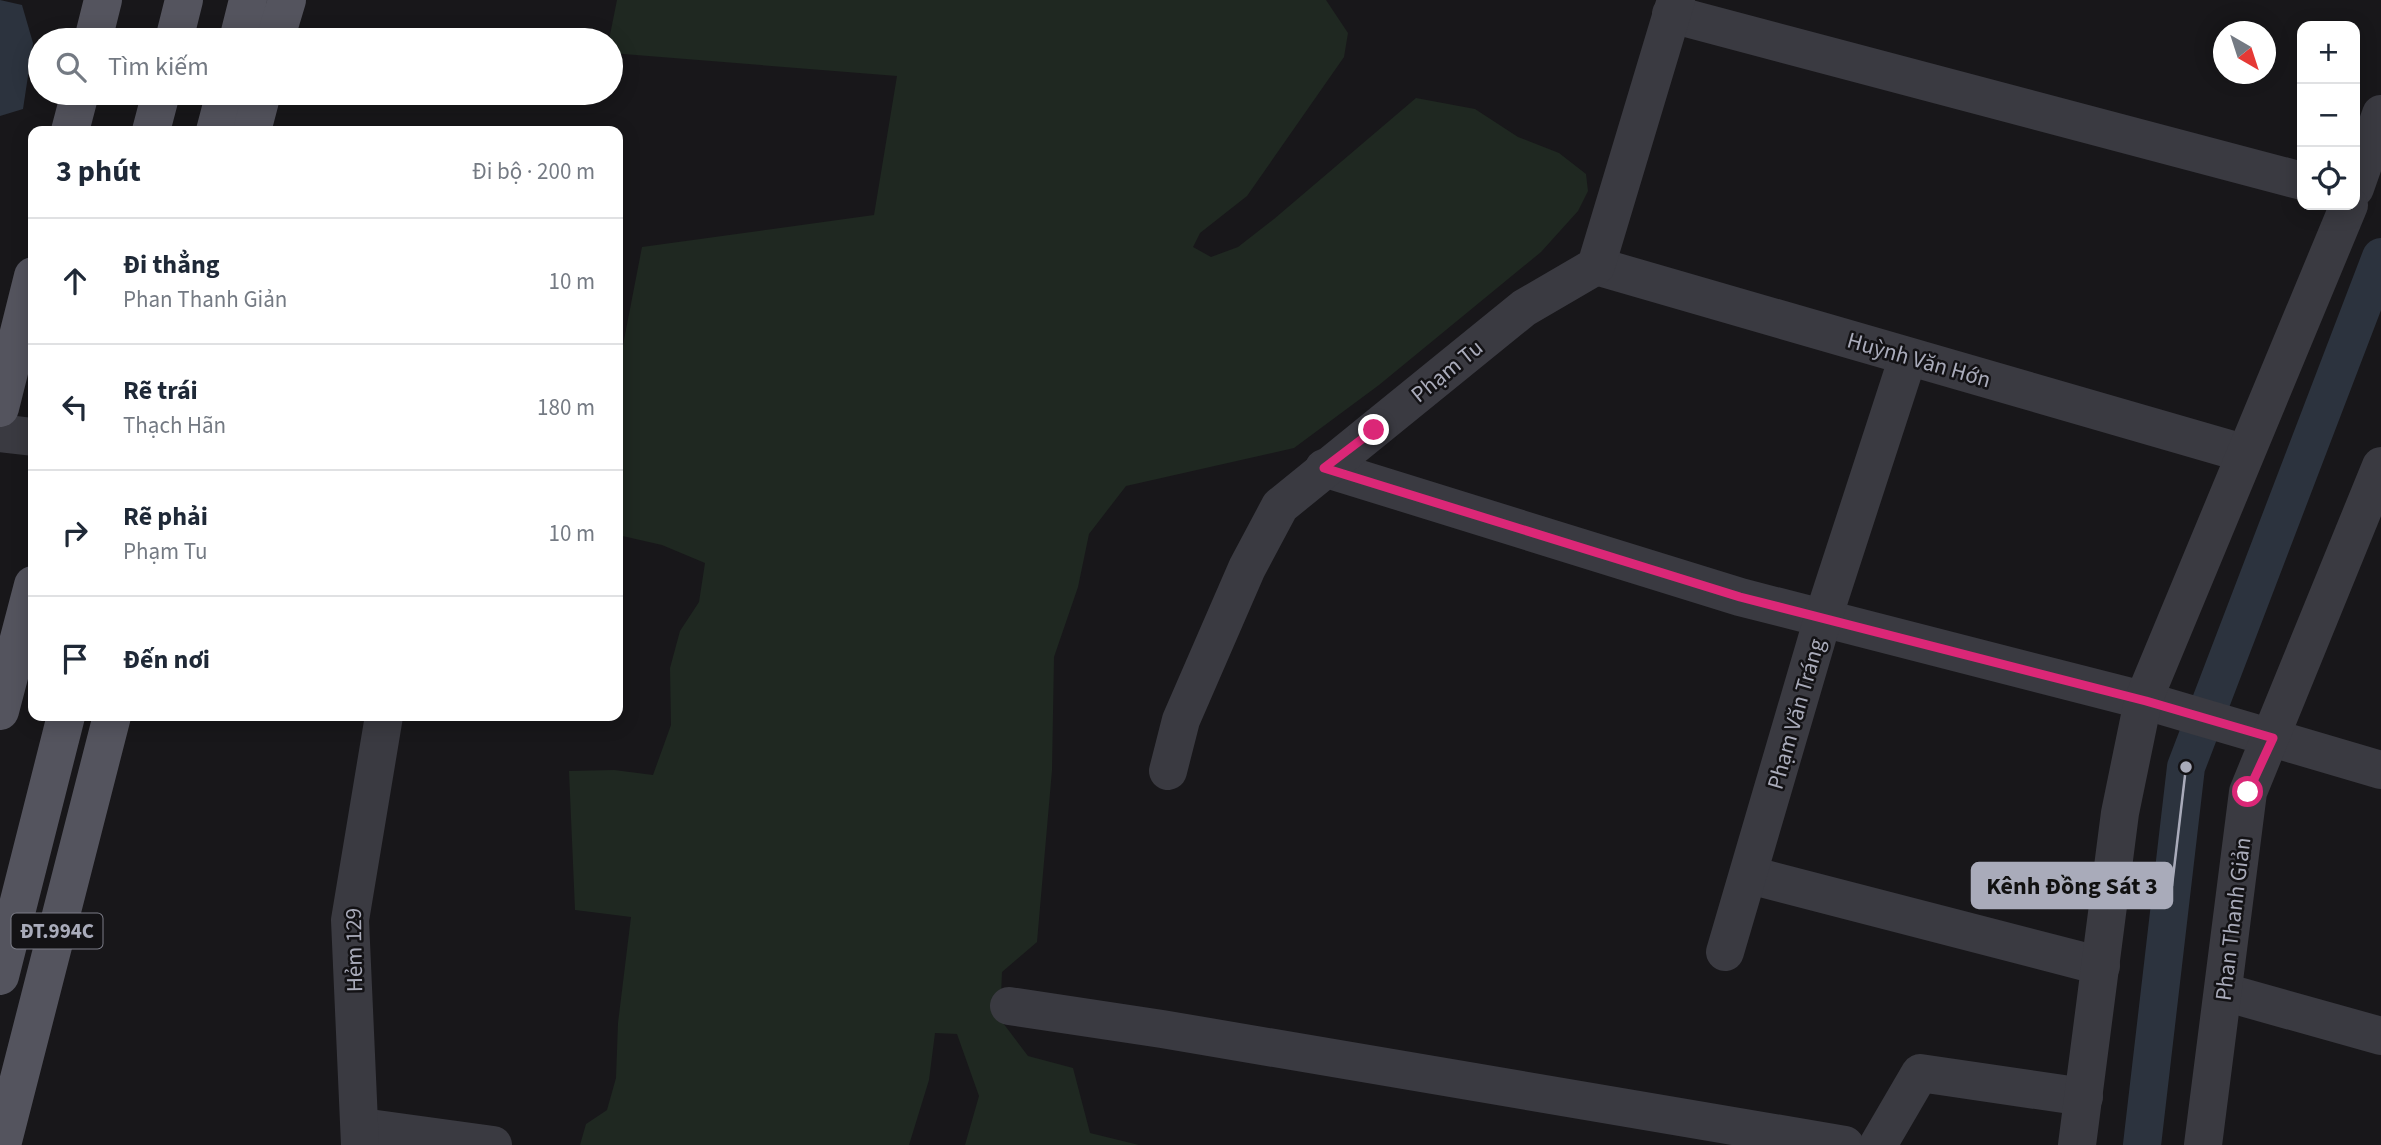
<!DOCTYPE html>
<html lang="vi">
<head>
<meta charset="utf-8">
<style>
	body { margin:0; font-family:"Source Sans 3",sans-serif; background:#f6f6f7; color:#1f2937 }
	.controls { position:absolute; right:21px; top:21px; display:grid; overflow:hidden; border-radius:14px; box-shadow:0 4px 18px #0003 }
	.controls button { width:63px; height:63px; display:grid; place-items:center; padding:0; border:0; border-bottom:2px solid #e0e1e3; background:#fff; color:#1f2937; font:35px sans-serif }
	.compass { position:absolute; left:2213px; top:21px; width:63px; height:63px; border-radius:50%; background:#fff; box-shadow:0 4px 18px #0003; rotate:141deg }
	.stop { position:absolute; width:21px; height:21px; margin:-16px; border:5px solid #db2777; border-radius:50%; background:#fff }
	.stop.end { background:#db2777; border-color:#fff; box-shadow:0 2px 7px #0008 }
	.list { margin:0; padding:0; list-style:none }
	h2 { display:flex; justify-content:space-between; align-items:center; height:91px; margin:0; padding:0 28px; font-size:30px }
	h2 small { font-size:23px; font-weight:400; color:#747a83 }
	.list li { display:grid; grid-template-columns:46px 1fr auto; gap:21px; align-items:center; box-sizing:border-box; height:126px; padding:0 28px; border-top:2px solid #e0e1e3 }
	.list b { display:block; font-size:26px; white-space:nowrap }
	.list p { margin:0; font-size:23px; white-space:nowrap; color:#747a83 }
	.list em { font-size:23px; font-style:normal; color:#747a83 }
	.icon { flex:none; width:38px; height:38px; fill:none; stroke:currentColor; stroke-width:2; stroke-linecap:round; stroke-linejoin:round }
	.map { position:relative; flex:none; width:2381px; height:1145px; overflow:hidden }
	.search { position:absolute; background:#fff; box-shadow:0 4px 18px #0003; left:28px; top:28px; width:595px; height:77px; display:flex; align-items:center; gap:18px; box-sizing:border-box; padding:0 24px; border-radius:38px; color:#747a83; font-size:26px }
	.panel { position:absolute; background:#fff; box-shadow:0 4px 18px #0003; left:28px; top:126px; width:595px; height:595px; border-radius:14px }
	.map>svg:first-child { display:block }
</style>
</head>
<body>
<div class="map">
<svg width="2381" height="1145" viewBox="0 0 2381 1145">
	<rect width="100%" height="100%" fill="#18171a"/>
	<path fill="#1f2821" d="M617 0H1326L1348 33 1344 57 1247 196 1200 233 1193 247 1211 257 1238 247 1274 219 1416 98 1475 109 1518 137 1559 153 1586 174 1588 191 1578 211 1541 252 1379 385 1294 448 1126 486 1089 534 1078 587 1054 657 1052 770 1037 942 1002 972 1000 1019 1028 1056 1073 1068 1090 1133 1139 1145H965L979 1096 957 1034 935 1033 929 1080 909 1145H580L586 1124 607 1110 616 1078 618 1023 631 917 575 910 569 771 614 770 653 775 671 725 670 668 680 631 699 602 705 563 662 545 618 535V371L642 247 874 215 897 76 611 53 609 40Z"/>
	<path fill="#2c333e" d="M0 0 22 5 33 43 23 109 0 116Z"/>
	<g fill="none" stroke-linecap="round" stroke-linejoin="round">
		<path stroke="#2c333e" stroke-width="38" d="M2142 1145 2186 767 2381 257"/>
		<g stroke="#3a3a41" stroke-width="38">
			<path d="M1671 14 2302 181"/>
			<path d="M2355 188 2381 114"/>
			<path d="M1596 266 2243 453"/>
			<path d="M0 433 33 437"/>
			<path d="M1324 468 1740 597 2146 701 2381 770"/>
			<path d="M1168 771 1181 720 1247 568 1280 506 1524 308 1596 266 1676 0"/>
			<path d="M1750 875 2101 966"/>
			<path d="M1725 952 1823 618 1908 357"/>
			<path d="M2224 992 2381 1036"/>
			<path d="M1009 1006 1162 1029 1845 1145"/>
			<path d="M362 1127 493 1145"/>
			<path d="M360 1145 350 920 384 716"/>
			<path d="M1878 1145 1920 1073 2084 1097"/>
			<path d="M2077 1145 2120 813 2143 701 2349 205"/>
			<path d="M2203 1145 2248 792 2381 466"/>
		</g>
		<g stroke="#54545e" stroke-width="38">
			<path d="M93 40 103 0"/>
			<path d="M174 40 184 0"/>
			<path d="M238 40 248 0"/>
			<path d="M275 40 287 0"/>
			<path d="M70 131 80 93"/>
			<path d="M151 131 161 93"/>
			<path d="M215 131 225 93"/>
			<path d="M252 131 262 93"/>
			<path d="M0 408 33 276"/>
			<path d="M0 711 33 585"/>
			<path d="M0 976 66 716"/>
			<path d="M2 1145 112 716"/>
		</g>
	</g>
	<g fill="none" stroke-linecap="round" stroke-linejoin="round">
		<path stroke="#db2777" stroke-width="9" d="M1374 430 1324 468 1740 597 2146 701 2273 738 2248 792"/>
	</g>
	<g text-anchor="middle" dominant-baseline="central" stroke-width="5" stroke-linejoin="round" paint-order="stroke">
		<rect fill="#131215" stroke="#7c7d88" stroke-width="2" x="11.5" y="913.5" width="91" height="35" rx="5"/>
		<g font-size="21" font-weight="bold" fill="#a9abba">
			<text x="57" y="931">ĐT.994C</text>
		</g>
		<g font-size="23" fill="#a9abba" stroke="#131215">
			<text transform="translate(1919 360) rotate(16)">Huỳnh Văn Hớn</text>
			<text transform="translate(1447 371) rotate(-39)">Phạm Tu</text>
			<text transform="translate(1796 714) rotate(-74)">Phạm Văn Tráng</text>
			<text transform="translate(2233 919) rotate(-83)">Phan Thanh Giản</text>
			<text transform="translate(354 950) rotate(-91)">Hẻm 129</text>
		</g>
	</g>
	<path fill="none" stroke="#a9abba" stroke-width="2.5" d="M2186 767L2172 886"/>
	<circle fill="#a9abba" stroke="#131215" stroke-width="2.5" cx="2186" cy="767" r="7"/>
	<rect fill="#a9abba" stroke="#a9abba" stroke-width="2.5" x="1972" y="863" width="200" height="45" rx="7"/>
	<g font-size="24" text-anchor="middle" font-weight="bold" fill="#111">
		<text x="2072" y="894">Kênh Đồng Sát 3</text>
	</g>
</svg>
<div class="controls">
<button>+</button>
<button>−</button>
<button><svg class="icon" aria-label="locate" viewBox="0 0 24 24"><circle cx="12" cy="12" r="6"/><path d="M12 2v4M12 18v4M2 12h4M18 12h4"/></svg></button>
</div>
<svg class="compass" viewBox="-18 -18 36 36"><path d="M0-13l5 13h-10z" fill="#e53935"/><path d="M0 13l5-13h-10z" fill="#747a83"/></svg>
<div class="stop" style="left:2248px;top:792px"></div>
<div class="stop end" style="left:1374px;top:430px"></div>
<div class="search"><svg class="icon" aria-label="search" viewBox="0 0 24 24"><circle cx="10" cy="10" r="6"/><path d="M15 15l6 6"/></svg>Tìm kiếm</div>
<section class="panel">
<h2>3 phút<small>Đi bộ · 200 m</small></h2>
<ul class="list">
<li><svg class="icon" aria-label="ahead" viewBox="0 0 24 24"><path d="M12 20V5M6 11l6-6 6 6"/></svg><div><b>Đi thẳng</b><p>Phan Thanh Giản</p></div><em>10 m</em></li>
<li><svg class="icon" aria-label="left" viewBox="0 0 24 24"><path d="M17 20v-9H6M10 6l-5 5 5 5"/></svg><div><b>Rẽ trái</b><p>Thạch Hãn</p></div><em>180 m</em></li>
<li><svg class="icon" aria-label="right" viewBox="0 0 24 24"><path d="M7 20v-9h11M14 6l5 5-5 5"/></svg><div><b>Rẽ phải</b><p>Phạm Tu</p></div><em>10 m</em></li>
<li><svg class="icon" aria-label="arrive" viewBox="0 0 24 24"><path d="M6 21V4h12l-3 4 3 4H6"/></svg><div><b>Đến nơi</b></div></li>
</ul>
</section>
</div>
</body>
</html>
